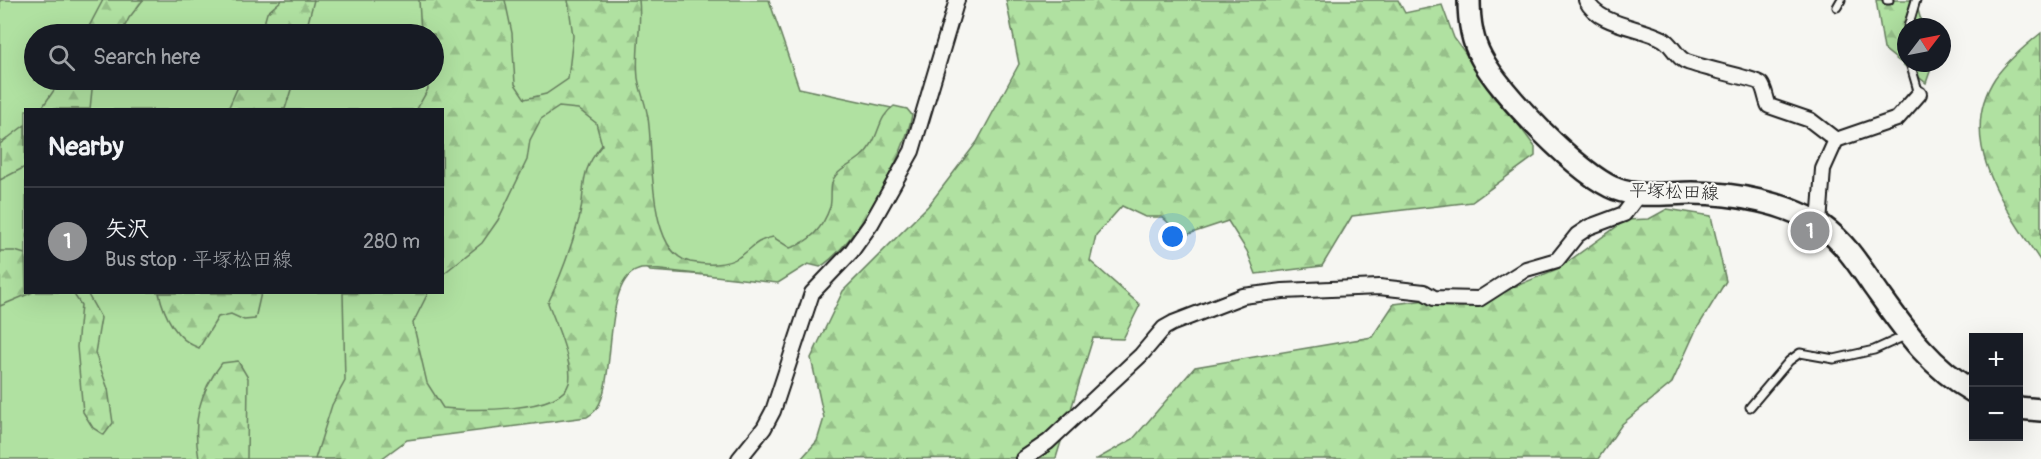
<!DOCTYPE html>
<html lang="en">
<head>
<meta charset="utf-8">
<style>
	body { margin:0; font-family:Pangolin,"Klee One",sans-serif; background:#20242c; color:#f1f3f6 }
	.controls { position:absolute; right:18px; bottom:18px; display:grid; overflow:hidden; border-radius:0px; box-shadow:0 6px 24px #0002 }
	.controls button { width:54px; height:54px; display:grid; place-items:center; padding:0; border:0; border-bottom:2px solid #363941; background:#171b24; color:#f1f3f6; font:30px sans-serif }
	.compass { position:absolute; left:1897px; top:18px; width:54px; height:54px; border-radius:50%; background:#171b24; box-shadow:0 6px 24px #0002; rotate:58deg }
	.you { position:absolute; left:1173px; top:237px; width:21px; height:21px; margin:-15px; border:4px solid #fff; border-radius:50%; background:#1a73e8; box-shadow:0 0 0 9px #1a73e833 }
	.badge { display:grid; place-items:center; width:39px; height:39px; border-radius:50%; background:#919294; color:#fff; font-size:20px; font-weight:700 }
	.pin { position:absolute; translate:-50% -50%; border:3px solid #fff; box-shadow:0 2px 6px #0006 }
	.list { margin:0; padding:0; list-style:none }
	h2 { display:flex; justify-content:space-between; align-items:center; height:78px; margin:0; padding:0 24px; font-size:26px }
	h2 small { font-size:20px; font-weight:400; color:#9ea1a6 }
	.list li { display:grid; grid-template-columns:39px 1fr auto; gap:18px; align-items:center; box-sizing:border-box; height:108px; padding:0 24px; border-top:2px solid #363941 }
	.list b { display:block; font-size:22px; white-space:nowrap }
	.list p { margin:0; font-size:20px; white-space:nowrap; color:#9ea1a6 }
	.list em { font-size:20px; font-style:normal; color:#9ea1a6 }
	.icon { flex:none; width:33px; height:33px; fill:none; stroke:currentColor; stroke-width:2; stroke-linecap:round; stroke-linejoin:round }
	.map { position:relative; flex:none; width:2041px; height:459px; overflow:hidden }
	.search { position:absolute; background:#171b24; box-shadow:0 6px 24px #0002; left:24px; top:24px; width:420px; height:66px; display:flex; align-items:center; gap:15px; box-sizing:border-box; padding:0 21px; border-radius:33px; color:#9ea1a6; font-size:22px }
	.panel { position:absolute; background:#171b24; box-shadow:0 6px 24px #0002; left:24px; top:108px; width:420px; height:186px; border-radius:0px }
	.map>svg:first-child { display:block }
</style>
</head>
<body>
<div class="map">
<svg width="2041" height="459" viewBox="0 0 2041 459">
	<defs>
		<pattern id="forest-firs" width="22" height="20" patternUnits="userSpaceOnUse" patternTransform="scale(1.5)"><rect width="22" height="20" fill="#b0e1a1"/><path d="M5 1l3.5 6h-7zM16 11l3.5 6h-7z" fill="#97c08a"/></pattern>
	</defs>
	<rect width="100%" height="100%" fill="#f6f6f2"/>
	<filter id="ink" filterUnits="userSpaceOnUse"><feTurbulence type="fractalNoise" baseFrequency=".0167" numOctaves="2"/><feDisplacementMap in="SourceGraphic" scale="12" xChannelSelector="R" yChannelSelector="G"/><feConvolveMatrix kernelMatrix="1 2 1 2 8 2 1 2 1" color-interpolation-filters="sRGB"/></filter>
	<g filter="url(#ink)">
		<path fill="#b0e1a1" stroke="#667e5e" stroke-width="1.5" fill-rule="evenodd" d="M0 0H769L799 88 901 110 819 258 735 277 650 271 632 251 577 406 394 437 366 459H0ZM34 34H434V80H34ZM26 110H442V292H26Z"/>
		<g fill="url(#forest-firs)" stroke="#667e5e" stroke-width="1.5">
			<path d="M103 0H143L129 18 121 34H85Z"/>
			<path d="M282 0H314L305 34H261L267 13Z"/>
			<path d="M419 0H505L512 33 515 84 525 99 546 94 568 79 573 36 568 0H639C642 26 635 52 638 78 640 91 646 104 648 118 654 153 646 252 690 262 705 265 726 266 739 257 755 247 752 242 773 237L790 248C810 242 823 228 830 207 833 197 828 184 836 175 847 163 860 163 871 145 880 131 879 116 894 106L907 109 912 115C905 156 856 245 820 267L808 264 778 283 652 269C648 269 642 268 638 270 602 281 617 380 597 408 595 412 590 415 587 417L407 440 381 459H315L332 405 345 381 343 293H428L413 323 427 383 443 408C468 411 561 413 569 383 574 364 555 321 548 303 561 276 571 248 579 219 587 187 577 175 602 145L596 123 578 109 559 107 541 119 530 140 527 160 498 220 482 243 443 274 442 110 417 109 428 89 427 80H434V34H421Z"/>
			<path d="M1006 0H1398L1405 13 1442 5 1454 38 1535 147V156L1472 202 1352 216 1322 266 1256 274 1247 251 1228 221 1183 236 1162 217H1145L1122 206 1096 235 1090 261 1140 305 1123 339 1093 338 1056 458 801 459 817 441 824 418 811 358 843 291 928 206 977 142 1019 64Z"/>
			<path d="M1876 0H1915L1923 27H1906V63H1933L1926 83 1884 49Z"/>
			<path d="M2041 33V262C2007 210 1954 141 1995 78 2006 62 2026 45 2041 33Z"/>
			<path d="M61 80H93L90 109H41Z"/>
			<path d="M241 80H294L285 109H228Z"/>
			<path d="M25 125V167L0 180V144Z"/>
			<path d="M1667 209 1711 216 1726 281 1696 330 1672 383 1622 424 1598 459H1097L1133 439 1195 367 1372 337 1394 304 1507 290 1559 268 1626 220 1649 219Z"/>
			<path d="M0 251H15L25 254 26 292 31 293 0 306Z"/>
			<path d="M73 293H87L101 318 95 353 108 389 113 423 104 435 93 428 83 412 77 347 81 305Z"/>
			<path d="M159 293H261L255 319 244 320 231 314 218 317 199 348C176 340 164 315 159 293Z"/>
			<path d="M238 361 248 378 247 459H199C192 422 199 392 222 363Z"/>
		</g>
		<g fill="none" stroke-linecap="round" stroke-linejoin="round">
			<g stroke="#1c1c1c" stroke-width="11">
				<g id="service">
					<path d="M1887 0H1889"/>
					<path d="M1837 7 1841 0"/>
					<path d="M1908 27 1916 0"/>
					<path d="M1906 38V50"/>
					<path d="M1910 63 1919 94"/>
					<path d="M1750 407 1789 361 1800 353 1834 359 1874 350 1905 336"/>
				</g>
			</g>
			<g stroke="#1c1c1c" stroke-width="18">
				<g id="minor">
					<path d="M1586 0C1599 26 1639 26 1663 39 1672 44 1676 57 1685 61 1697 67 1757 79 1761 84 1765 89 1766 100 1769 106L1810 120 1836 140 1897 119 1919 94"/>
					<path d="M1819 224 1823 169 1836 140"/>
					<path d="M739 459 764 428 773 411 812 293 851 252 871 224 912 151 957 0"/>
					<path d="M1023 459 1048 442 1141 355 1164 328 1173 323 1243 296 1283 291 1379 287 1424 292 1434 298 1479 299 1526 269 1557 260 1577 235 1589 227 1624 214 1639 194"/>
				</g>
			</g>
			<g stroke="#1c1c1c" stroke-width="26">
				<g id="primary">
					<path d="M1469 0C1469 20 1471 39 1481 57 1498 91 1580 176 1616 189 1639 198 1667 193 1692 193 1732 193 1789 203 1822 226 1844 242 1857 262 1872 284 1902 326 1928 366 1974 392"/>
					<path d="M2018 408 2041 410"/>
				</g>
			</g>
			<use href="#service" stroke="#f6f6f2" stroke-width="7"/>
			<use href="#minor" stroke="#f6f6f2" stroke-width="14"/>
			<use href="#primary" stroke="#f6f6f2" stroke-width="21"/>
		</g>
	</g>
	<g text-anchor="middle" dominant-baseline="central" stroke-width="4.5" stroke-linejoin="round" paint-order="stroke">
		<g font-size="18" fill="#1c1c1c" stroke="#f6f6f2">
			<text transform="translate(1674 192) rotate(2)">平塚松田線</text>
		</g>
	</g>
</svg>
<div class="controls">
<button>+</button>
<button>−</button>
</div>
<svg class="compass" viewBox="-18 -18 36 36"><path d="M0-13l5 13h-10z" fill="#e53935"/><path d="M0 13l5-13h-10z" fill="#9ea1a6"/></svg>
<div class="you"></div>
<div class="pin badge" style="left:1810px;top:231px">1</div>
<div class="search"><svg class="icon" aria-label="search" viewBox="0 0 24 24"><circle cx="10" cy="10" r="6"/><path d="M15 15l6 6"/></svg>Search here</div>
<section class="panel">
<h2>Nearby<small></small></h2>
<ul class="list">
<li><span class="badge">1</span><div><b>矢沢</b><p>Bus stop · 平塚松田線</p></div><em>280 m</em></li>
</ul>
</section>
</div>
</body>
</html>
